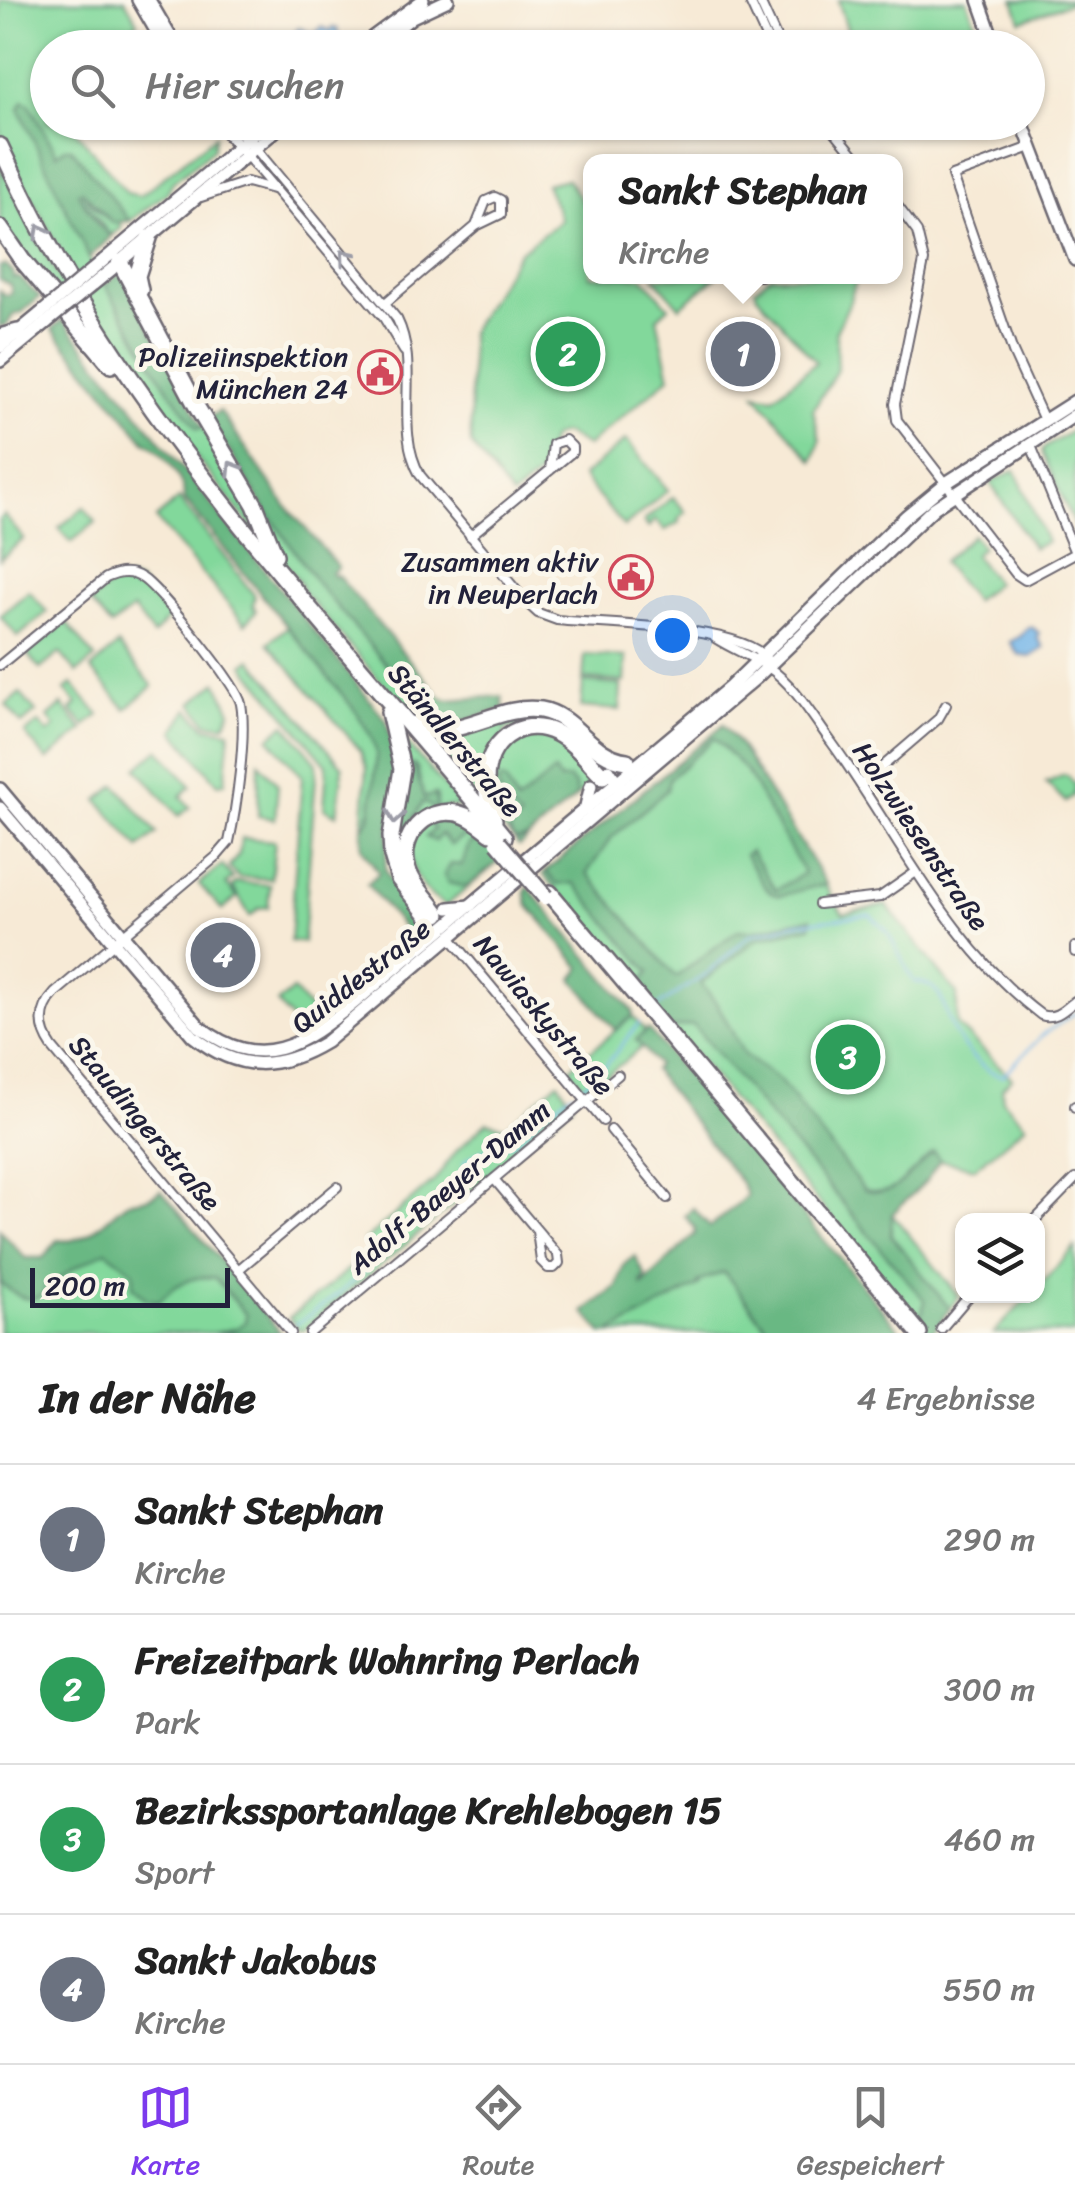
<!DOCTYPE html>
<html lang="de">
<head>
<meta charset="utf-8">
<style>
	body { margin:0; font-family:Sriracha,sans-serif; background:#f2f2f2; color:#222 }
	.controls { position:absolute; right:30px; bottom:30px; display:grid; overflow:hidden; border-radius:20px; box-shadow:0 2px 8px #0004 }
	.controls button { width:90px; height:90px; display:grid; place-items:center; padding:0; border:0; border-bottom:2px solid #e0e0e0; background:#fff; color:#222; font:50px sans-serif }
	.scale { position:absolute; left:30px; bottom:25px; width:200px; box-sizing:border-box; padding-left:10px; border:5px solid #22223b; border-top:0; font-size:28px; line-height:35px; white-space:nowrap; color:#22223b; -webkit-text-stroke:8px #fbf7ec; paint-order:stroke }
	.you { position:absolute; left:672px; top:635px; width:35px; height:35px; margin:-25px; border:8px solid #fff; border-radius:50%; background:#1a73e8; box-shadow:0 0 0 15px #1a73e833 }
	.badge { display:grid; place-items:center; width:65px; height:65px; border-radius:50%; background:#7c3aed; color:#fff; font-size:32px; font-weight:700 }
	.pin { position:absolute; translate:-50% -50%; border:5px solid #fff; box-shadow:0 2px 10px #0006 }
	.popup { position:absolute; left:583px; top:154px; width:320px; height:130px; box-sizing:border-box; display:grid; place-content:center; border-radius:20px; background:#fff; filter:drop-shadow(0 2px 8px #0005); font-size:32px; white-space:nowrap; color:#767676 }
	.popup b { font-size:38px; color:#222 }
	.popup::after { content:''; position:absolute; left:50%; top:100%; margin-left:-20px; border:20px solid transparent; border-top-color:#fff }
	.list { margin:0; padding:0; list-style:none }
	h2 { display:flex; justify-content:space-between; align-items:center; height:130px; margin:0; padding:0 40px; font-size:42px }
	h2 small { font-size:32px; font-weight:400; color:#767676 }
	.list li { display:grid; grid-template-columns:65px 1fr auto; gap:30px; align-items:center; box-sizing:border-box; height:150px; padding:0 40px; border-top:2px solid #e0e0e0 }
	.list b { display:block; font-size:38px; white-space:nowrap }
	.list p { margin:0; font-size:32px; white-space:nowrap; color:#767676 }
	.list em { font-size:32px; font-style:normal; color:#767676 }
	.icon { flex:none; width:55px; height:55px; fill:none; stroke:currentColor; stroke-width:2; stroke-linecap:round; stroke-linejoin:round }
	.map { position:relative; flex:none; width:1075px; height:1333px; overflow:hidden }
	.search { position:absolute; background:#fff; box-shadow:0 2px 8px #0004; left:30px; right:30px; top:30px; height:110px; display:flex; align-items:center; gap:25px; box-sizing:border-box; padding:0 35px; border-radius:55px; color:#767676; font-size:38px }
	.sheet { height:730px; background:#fff }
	nav { display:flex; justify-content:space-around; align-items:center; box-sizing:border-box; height:140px; border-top:2px solid #e0e0e0; background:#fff; font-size:28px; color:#767676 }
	nav a { display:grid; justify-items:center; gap:5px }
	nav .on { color:#7c3aed }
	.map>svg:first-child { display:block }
</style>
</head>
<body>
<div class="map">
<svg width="1075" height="1333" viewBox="0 0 1075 1333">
	<rect width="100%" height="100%" fill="#fbf7ec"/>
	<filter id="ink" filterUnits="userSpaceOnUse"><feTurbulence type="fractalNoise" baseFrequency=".01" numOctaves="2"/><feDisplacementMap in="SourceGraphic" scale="20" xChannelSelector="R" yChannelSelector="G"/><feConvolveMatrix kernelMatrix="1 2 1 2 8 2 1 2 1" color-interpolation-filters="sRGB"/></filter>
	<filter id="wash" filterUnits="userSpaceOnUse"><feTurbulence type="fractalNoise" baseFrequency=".0048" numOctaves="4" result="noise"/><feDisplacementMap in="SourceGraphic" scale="40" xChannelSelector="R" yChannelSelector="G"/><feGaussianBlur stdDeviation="2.25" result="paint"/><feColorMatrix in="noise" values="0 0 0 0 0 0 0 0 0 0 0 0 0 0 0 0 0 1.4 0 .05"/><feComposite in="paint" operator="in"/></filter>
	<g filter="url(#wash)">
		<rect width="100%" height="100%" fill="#f7ead6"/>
		<g fill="#82d89b" stroke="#527d6b" stroke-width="2.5" fill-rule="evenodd">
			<path d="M0 0H125L138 22 111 47 48 48V122L76 123 73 127 127 193 140 196 215 136 213 149 173 182 167 193 130 221 71 148 57 154 29 104 89 258 165 384 203 427 243 492 258 536 174 429 88 302 14 166 0 134Z"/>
			<path d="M838 0H967L984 47H853Z"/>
			<path d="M1014 0H1075V1L1021 21Z"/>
			<path d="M0 164 36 237 88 327 14 242 0 220Z"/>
			<path d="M567 179 590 213V276L643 277 669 307 657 318 670 377 587 446 564 433C539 437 553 459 539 474 532 482 520 489 512 497L471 444 470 331 519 252 561 220 546 184Z"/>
			<path d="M81 191 93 206 112 223 121 222V229L110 235 78 193Z"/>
			<path d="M770 276 857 277 849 304 836 331 837 370 813 410 820 441 813 461 756 394 774 397 816 362 757 295 755 289Z"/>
			<path d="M654 277H716L680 307Z"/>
			<path d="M1075 429V527L1042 452 1044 448Z"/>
			<path d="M626 440 668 490 624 527 582 477Z"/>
			<path d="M1015 470 1047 542 1033 548 990 483Z"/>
			<path d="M673 497 686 512 679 518 680 522 665 530 656 520 648 527 644 521Z"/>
			<path d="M179 499 255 596 253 605 256 611 245 624 156 519Z"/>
			<path d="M261 503 317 583 441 729 418 725 303 592 300 583 278 554Z"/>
			<path d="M84 507 96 522 71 542 59 528Z"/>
			<path d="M4 515 24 539 0 559V519Z"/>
			<path d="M973 535 982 547 974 555 996 583 974 601 942 562Z"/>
			<path d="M129 579 139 582 169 618 153 635 133 609 111 626 90 602 111 584Z"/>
			<path d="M29 591 47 612 18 637 0 616Z"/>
			<path d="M66 622 95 658 77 673 60 653 40 669 27 654Z"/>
			<path d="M287 627C310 655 373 720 377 754 378 764 375 775 374 785 372 802 371 815 362 829L367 768 360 750 268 643Z"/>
			<path d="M118 645 153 686 126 709 91 669Z"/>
			<path d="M585 655 626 657 625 682 583 679Z"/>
			<path d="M251 659 343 767 337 815 324 808 327 765 244 665Z"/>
			<path d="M217 682 231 711 225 725 207 723 192 703Z"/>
			<path d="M583 682 621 685 620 710 581 707Z"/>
			<path d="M72 684 99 715 85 726 71 710 77 704 65 690Z"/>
			<path d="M20 693 36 712 22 724 6 705Z"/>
			<path d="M62 705 83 730 47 760 25 734 39 723 48 733 55 727 48 717Z"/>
			<path d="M188 709 206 727 230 731 225 783 218 784 174 731Z"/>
			<path d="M547 716 583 742 608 771 557 724 506 729 482 804 426 737H443L507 718Z"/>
			<path d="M285 724 317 763 303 942 290 941 302 776 269 738Z"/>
			<path d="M723 725 741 747 843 914 886 905 957 994V1025L1012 1078 1002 1088 1003 1101 1026 1125 975 1168 939 1160 926 1181 892 1214 959 1296 932 1333H928L543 874Z"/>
			<path d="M538 731C562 744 587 757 588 787L576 797 575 785C552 769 534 790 517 803L506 782 497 783 502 798 520 818 516 841 528 838 519 846 502 827 490 778 506 740Z"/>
			<path d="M405 741 462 807H445L395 854 407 765ZM410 765 417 767 424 799 437 796V806L433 808 423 802 416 812V818Z"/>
			<path d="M159 749 191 786 181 796 190 807 179 816 137 768Z"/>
			<path d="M259 762 278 785 275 819 258 816Z"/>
			<path d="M1064 775 1069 777 1075 785 1074 796 1066 802 1046 783Z"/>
			<path d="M116 785 157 833 139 848 98 800Z"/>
			<path d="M452 815 474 824 503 858 446 906C403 883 392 821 452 815ZM449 817 473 825 502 859 467 887 448 883 444 875 451 864 463 865 469 844 478 841 471 832 451 845 441 833 435 841 427 836 435 829 430 825 434 819 443 821Z"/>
			<path d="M241 838 275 841 271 879 238 877 229 867 239 854Z"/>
			<path d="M222 865 233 878 226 884 237 897 222 910 199 884Z"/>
			<path d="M237 882 270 885 268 907 259 908 250 916 232 886Z"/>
			<path d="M293 990 314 1015 298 1028 277 1003Z"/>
			<path d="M633 1016 645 1031 636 1040 642 1047 587 1091 569 1069Z"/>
			<path d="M558 1082 573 1104 304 1330H299L289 1318 371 1251 364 1241 434 1181 457 1150 487 1122 506 1127Z"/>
			<path d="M161 1190 281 1333H0V1230L25 1258H43L58 1240C87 1245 103 1220 125 1204 136 1197 145 1203 161 1190Z"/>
			<path d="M1075 1247V1333H994L1029 1296H1038V1287Z"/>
			<path d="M724 1272 771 1333H610L699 1285 697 1282Z"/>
		</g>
		<g fill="#69b883" stroke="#466d5f" stroke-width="2.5">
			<path d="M23 101 29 104 57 154 65 148H71L130 221 113 223 82 191 78 193 98 224 109 235 114 234 89 258 19 109Z"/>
			<path d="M5 265 14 273 13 278 19 277 40 297 21 313 13 315 7 325 0 327V290L7 296 12 293 10 285 0 280V266Z"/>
			<path d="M117 275 123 276 203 427 198 429 165 384 105 285Z"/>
			<path d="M63 320 386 720 397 763 385 869 416 928 413 940 367 884 379 873 362 848V829L370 818 377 754 371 736 357 713 184 499C185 479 162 450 145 441L52 329Z"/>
			<path d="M220 411 284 503 338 567 331 573 334 577 337 575 440 696 448 700 502 696 504 709 441 729 317 583 261 503 208 418Z"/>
			<path d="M723 725 741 747 827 885C769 892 782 916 745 855L750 851 776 890 804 873 746 771 714 738 669 779 667 790 611 838 587 873 676 977 738 930 751 931 811 918V926L758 938 701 983 719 1007 745 1056 780 1081 864 1190C896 1202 911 1168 934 1152L940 1160 926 1181 892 1214 891 1235 950 1309 932 1333H928L919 1322 925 1301 693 1025 669 1028 636 989 649 972 574 883 557 885 546 871Z"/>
			<path d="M414 765 424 798 435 794 437 807 433 808 423 802 398 843 408 766Z"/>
			<path d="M554 771 560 780 569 779 575 785 576 797 528 838 516 841 509 832 520 818 502 798 497 783 501 779 506 782 517 803Z"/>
			<path d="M449 816C474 822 487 839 502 859L467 887 448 883 444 875 451 864 462 865 469 844 477 841 471 832 450 845 441 834 435 841 426 837 434 829 430 825 434 819 443 821Z"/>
			<path d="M528 887 633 1011V1016L615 1030 573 979 581 968 528 905 525 891Z"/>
			<path d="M648 1029 902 1333H771L724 1272 698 1282 699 1285 610 1333H602L584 1312 617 1286 624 1264 635 1256 646 1277 641 1283 642 1286 695 1234V1228L685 1216 693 1208 710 1227 747 1196 741 1183 653 1070 657 1065 636 1040Z"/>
			<path d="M161 1190 281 1333H214L237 1328 245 1322 246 1315 215 1278C193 1274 174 1285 159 1301L146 1299 133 1286 134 1272 106 1251C87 1262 70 1268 54 1284H46L44 1294C27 1305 15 1295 1 1283L0 1230 25 1258H43L58 1240C86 1246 104 1220 125 1204 136 1197 145 1204 161 1190Z"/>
		</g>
		<g fill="#73b5e8" stroke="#4a6c92" stroke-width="2.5">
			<path d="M322 27 331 31 333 27 337 28 339 39 331 47H296L294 33 299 28 314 34Z"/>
			<path d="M1032 627 1039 633 1037 637 1044 648 1030 657 1018 654 1010 642 1021 636 1027 628Z"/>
		</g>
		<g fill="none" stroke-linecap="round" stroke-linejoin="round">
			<g stroke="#73b5e8" stroke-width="2.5">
				<path d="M657 1007 709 972 750 935 799 923 870 915 887 931 914 982C946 982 943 1013 955 1034 966 1051 982 1071 1002 1076L1045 1033 1075 1013"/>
				<path d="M580 1088 602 1070 639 1023"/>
				<path d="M296 1324C329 1303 360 1277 387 1249L388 1239 393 1231 404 1228 439 1209 458 1183 465 1161 481 1151 518 1142 542 1116 573 1092"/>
			</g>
		</g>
	</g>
	<g filter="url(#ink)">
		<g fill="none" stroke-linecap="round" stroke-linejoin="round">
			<g stroke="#6d6871" stroke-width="12">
				<g id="street">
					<path d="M749 0 771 48"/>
					<path d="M759 0 781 48"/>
					<path d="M645 122 646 129 655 133 675 122"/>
					<path d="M827 122 860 162"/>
					<path d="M1031 147 952 176 1013 352 1044 420"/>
					<path d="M256 149 397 319C421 367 393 427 420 475L526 602 538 613 557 620C603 625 739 625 766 658"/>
					<path d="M247 156 384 318 404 351"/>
					<path d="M201 197 247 182 273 189"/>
					<path d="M896 204 917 232 924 261 895 404 897 420 1016 574 1025 580 1075 553 1030 443"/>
					<path d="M755 276H761"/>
					<path d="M384 304 476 226 501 214V200L495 197 486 201 476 226"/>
					<path d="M470 536 572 452V447L565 440 553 444 550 470"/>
					<path d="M715 638C732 649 751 656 768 667 794 684 814 719 832 743 900 837 947 944 1041 1015 1055 1020 1064 1010 1075 1001"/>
					<path d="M0 665 106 578C118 572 130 570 142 578 159 588 238 686 241 704 247 735 236 810 229 842L217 856 55 993C39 1010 39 1028 52 1047L291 1333"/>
					<path d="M861 785 938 719 946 705"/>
					<path d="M819 904 880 897 916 872"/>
					<path d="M450 937 603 1121"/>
					<path d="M1075 947V952"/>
					<path d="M1075 1106V1107"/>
					<path d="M611 1130 667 1198"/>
					<path d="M494 1179 558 1255 559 1263 554 1268H548L541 1261 537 1231"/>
					<path d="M1035 1220 1075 1179"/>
					<path d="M238 1270 337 1187"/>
					<path d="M941 1329 969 1296"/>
					<path d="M310 1333 618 1075"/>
				</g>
			</g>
			<g stroke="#6d6871" stroke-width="16">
				<g id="secondary">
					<path d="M138 0 166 48"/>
					<path d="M149 0 177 48"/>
					<path d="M979 0 996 48"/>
					<path d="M358 48 423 0"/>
					<path d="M374 48 412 17 448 0"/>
					<path d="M219 122 241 149"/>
					<path d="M233 122 253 145"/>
					<path d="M1022 122 1075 260"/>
					<path d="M104 260 268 122"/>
					<path d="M117 264 286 122"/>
					<path d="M0 347 40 314"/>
					<path d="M0 361 47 322"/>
					<path d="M609 770 621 789"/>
					<path d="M0 789 200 1027C261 1074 302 1045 354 1003L730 687 906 516 946 483 1075 401"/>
					<path d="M0 808 193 1036C238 1072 278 1071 326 1042L756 678 934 508 1075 415"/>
					<path d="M585 810 591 785"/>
					<path d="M449 908 470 906"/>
				</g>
			</g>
			<g stroke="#6d6871" stroke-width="20">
				<g id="highway">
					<path d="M0 146C27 204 55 260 89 314 206 503 363 666 504 837"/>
					<path d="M0 228 22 260 111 365"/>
					<path d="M120 262 198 409 255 505 275 555"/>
					<path d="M140 290 137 276 149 238"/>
					<path d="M0 337 18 332"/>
					<path d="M389 712 402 769 391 836 392 856 399 879 431 919"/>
					<path d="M411 724C457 745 495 703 541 710 576 716 590 757 627 761"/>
					<path d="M494 820C490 808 486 795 486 781 486 743 519 715 556 733 574 742 588 761 603 776"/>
					<path d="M550 893 919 1333"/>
					<path d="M438 914C428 899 412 885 407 867 399 836 425 807 457 813 470 816 481 825 491 833"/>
				</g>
			</g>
			<use href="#street" stroke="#fff" stroke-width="8"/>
			<use href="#secondary" stroke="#fff" stroke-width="11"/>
			<use href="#highway" stroke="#fff" stroke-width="15"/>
			<g stroke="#6d6871" stroke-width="16" stroke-linecap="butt">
				<g id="secondary-bridge">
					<path d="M40 314 104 260"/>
					<path d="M47 322 112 269"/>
				</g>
			</g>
			<g stroke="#6d6871" stroke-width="20" stroke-linecap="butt">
				<path id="highway-bridge" d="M498 842 545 897"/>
			</g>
			<use href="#secondary-bridge" stroke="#fff" stroke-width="11"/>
			<use href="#highway-bridge" stroke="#fff" stroke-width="15"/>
		</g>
		<defs><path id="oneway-chevron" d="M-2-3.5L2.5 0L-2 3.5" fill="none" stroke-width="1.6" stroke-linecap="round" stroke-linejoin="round" transform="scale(2.5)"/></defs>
		<g stroke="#9c9ca7">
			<use href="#oneway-chevron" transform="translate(41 231) rotate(-118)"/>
			<use href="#oneway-chevron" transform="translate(346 256) rotate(-130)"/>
			<use href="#oneway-chevron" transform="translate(233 468) rotate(-122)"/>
			<use href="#oneway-chevron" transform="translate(395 817) rotate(100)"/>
		</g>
	</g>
	<defs>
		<g id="civic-ring" transform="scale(2.25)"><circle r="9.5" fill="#fbf7ec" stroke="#d1495b" stroke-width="1.5"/><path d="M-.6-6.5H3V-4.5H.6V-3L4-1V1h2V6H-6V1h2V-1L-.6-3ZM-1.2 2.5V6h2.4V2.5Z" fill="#d1495b"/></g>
	</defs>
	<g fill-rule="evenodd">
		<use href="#civic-ring" x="380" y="372"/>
		<use href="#civic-ring" x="631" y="577"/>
	</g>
	<g text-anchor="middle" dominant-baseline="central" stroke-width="10" stroke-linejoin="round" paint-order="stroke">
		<g font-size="28" fill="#22223b" stroke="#fbf7ec" text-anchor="end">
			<text x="348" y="356">Polizeiinspektion<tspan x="348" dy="32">München 24</tspan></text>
			<text x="598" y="561">Zusammen aktiv<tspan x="598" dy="32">in Neuperlach</tspan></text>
		</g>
		<g font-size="28" fill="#22223b" stroke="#fbf7ec">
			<text transform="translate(455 740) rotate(50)">Ständlerstraße</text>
			<text transform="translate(921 836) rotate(56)">Holzwiesenstraße</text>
			<text transform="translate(361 976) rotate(-38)">Quiddestraße</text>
			<text transform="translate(544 1015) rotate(50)">Nawiaskystraße</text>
			<text transform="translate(145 1123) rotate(50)">Staudingerstraße</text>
			<text transform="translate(449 1187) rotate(-40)">Adolf-Baeyer-Damm</text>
		</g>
	</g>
</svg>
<div class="controls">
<button><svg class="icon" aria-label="layers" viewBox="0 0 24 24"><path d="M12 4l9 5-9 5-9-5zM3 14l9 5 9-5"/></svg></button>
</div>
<div class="scale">200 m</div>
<div class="you"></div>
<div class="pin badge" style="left:743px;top:354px;background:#6b7280">1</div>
<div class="popup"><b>Sankt Stephan</b>Kirche</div>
<div class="pin badge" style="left:568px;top:354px;background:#2e9e5b">2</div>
<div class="pin badge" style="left:848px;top:1057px;background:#2e9e5b">3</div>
<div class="pin badge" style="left:223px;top:955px;background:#6b7280">4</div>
<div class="search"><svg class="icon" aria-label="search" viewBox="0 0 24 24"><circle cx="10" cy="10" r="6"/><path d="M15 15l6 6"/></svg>Hier suchen</div>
</div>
<section class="sheet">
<h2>In der Nähe<small>4 Ergebnisse</small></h2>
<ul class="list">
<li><span class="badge" style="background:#6b7280">1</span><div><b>Sankt Stephan</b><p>Kirche</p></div><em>290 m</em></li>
<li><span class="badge" style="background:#2e9e5b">2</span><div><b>Freizeitpark Wohnring Perlach</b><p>Park</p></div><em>300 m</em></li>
<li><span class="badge" style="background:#2e9e5b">3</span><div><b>Bezirkssportanlage Krehlebogen 15</b><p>Sport</p></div><em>460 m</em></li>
<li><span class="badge" style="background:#6b7280">4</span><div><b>Sankt Jakobus</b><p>Kirche</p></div><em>550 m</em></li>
</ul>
</section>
<nav>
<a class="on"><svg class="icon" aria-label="map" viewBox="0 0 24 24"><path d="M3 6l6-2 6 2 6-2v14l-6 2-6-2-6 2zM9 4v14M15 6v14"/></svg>Karte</a>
<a><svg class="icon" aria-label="directions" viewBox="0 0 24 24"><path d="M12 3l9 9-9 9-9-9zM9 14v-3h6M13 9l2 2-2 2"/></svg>Route</a>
<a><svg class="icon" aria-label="saved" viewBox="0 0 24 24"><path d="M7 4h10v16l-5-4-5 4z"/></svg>Gespeichert</a>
</nav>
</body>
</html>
